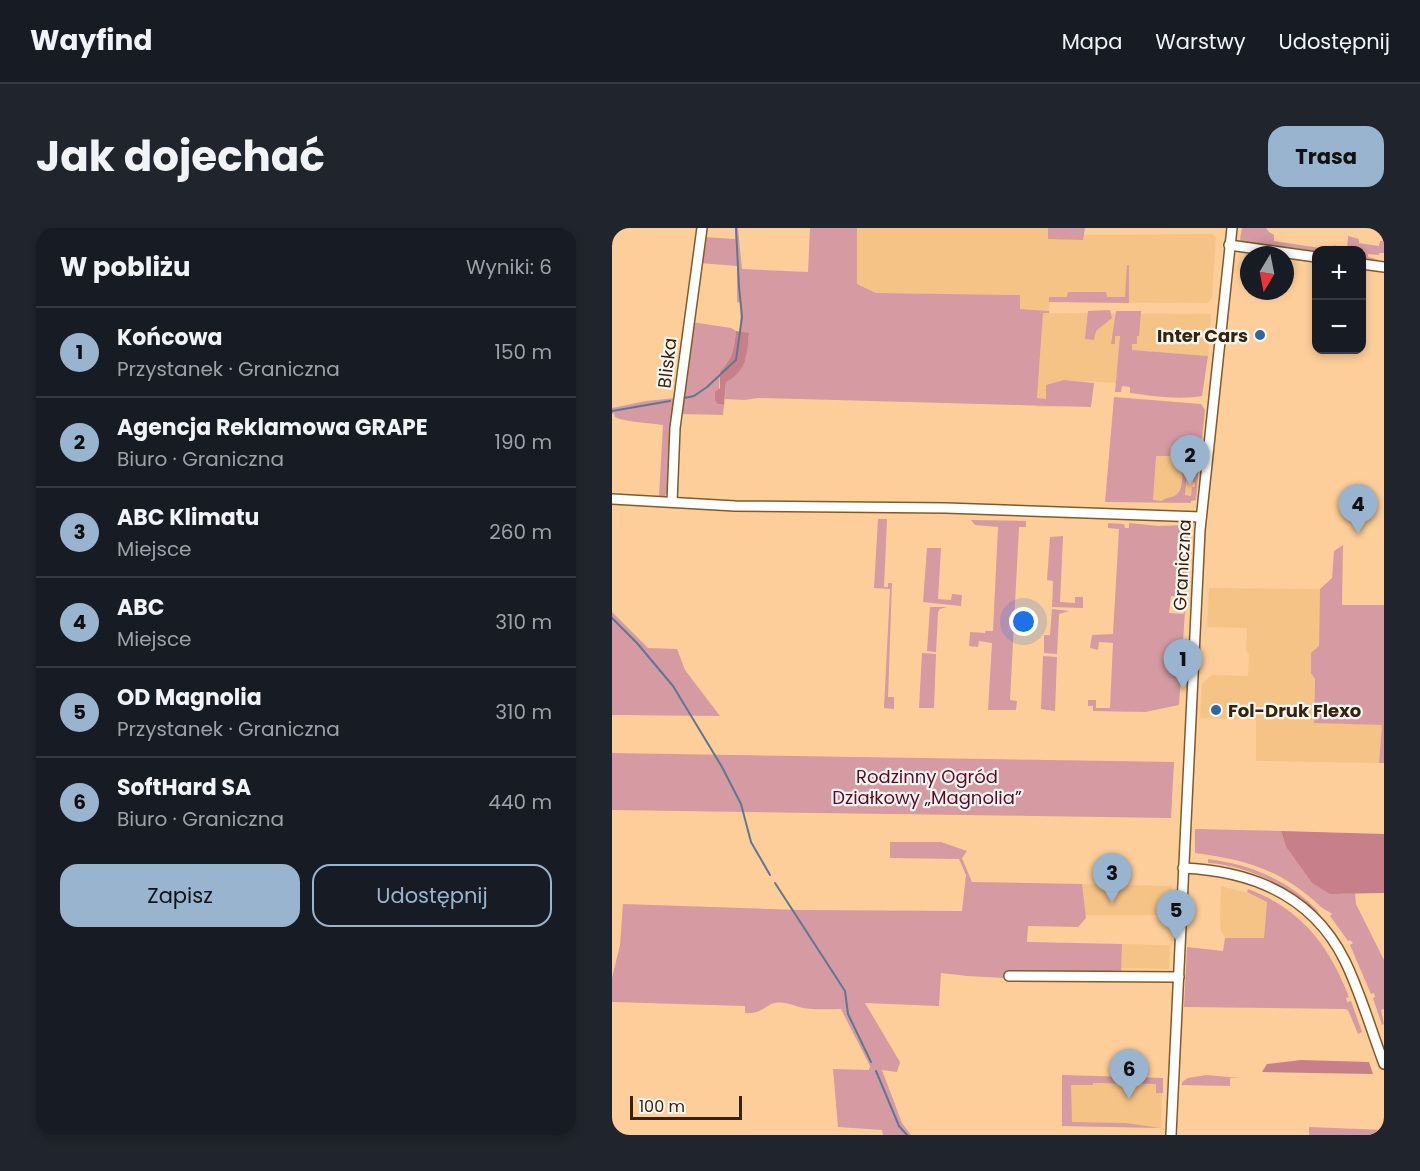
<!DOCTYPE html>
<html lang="pl">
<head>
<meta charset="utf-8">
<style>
	body { margin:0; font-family:Poppins,sans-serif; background:#20242c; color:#f1f3f6 }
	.controls { position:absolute; right:18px; top:18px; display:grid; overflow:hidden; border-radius:12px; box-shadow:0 3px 9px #0003 }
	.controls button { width:54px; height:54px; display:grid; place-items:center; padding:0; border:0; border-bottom:2px solid #363941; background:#171b24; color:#f1f3f6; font:30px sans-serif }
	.compass { position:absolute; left:628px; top:18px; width:54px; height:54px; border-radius:50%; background:#171b24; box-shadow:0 3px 9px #0003; rotate:190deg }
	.scale { position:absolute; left:18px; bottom:15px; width:112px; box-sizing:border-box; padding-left:6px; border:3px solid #35230e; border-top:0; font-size:16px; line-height:21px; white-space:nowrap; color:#35230e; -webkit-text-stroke:4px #fcf7f2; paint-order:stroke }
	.you { position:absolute; left:412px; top:394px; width:21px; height:21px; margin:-15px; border:4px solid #fff; border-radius:50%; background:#1a73e8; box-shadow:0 0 0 9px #1a73e833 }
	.badge { display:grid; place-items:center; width:39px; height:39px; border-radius:50%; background:#99b4cf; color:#111; font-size:20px; font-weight:700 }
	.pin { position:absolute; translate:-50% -50px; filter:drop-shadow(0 2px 3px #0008) }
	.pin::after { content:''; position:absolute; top:32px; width:21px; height:18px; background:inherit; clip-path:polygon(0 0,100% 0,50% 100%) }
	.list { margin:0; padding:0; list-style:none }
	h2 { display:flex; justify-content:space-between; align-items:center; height:78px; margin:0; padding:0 24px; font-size:26px }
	h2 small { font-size:20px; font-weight:400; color:#9ea1a6 }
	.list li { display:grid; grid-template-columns:39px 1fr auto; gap:18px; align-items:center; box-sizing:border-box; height:90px; padding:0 24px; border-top:2px solid #363941 }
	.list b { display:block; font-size:22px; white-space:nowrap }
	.list p { margin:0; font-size:20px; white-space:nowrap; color:#9ea1a6 }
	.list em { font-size:20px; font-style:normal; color:#9ea1a6 }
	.actions { display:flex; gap:12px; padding:18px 24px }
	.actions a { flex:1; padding:14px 0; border:2px solid #99b4cf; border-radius:18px; text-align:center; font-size:21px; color:#99b4cf }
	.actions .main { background:#99b4cf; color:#111 }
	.map { position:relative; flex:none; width:772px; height:907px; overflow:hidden; border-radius:18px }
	header { display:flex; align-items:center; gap:36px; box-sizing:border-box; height:84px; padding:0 30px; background:#171b24; border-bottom:2px solid #363941 }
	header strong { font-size:28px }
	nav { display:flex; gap:33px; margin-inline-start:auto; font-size:21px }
	.intro { display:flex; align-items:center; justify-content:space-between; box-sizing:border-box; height:144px; padding:0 36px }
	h1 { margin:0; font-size:42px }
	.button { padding:15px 27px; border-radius:18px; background:#99b4cf; color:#111; font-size:21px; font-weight:700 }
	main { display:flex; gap:36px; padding:0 36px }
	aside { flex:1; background:#171b24; border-radius:18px; box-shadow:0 3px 9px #0003 }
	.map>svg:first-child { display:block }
</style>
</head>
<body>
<header>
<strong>Wayfind</strong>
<nav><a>Mapa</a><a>Warstwy</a><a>Udostępnij</a></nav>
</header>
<div class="intro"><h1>Jak dojechać</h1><a class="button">Trasa</a></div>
<main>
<aside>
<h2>W pobliżu<small>Wyniki: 6</small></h2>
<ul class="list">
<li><span class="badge">1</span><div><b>Końcowa</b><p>Przystanek · Graniczna</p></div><em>150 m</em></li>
<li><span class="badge">2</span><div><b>Agencja Reklamowa GRAPE</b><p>Biuro · Graniczna</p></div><em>190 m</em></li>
<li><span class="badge">3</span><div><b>ABC Klimatu</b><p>Miejsce</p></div><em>260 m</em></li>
<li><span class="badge">4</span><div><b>ABC</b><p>Miejsce</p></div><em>310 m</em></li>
<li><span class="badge">5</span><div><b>OD Magnolia</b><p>Przystanek · Graniczna</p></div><em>310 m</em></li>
<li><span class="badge">6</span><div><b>SoftHard SA</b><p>Biuro · Graniczna</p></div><em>440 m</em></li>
</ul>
<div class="actions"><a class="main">Zapisz</a><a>Udostępnij</a></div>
</aside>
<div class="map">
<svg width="772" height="907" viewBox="0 0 772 907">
	<rect width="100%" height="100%" fill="#fdce99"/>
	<g fill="#f6c387">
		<path d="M245 0H436L437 7 600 6 604 10 600 70 595 75 438 74 437 83 408 81 407 67 265 65 245 56Z"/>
		<path d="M431 85 599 86 596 128 508 121 504 155 452 152 450 179H424Z"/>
		<path d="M542 214 589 218 584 272 538 273Z"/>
		<path d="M597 360 708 361 707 418 699 445 703 451 702 494 770 497 767 535 644 533V492L588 490 590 456 595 451 600 447 636 448 637 427 634 422 635 400 595 399Z"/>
		<path d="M470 656 560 658 559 687H473Z"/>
		<path d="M609 658 640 666 655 674 652 711 613 710 609 703 608 691Z"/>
		<path d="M510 716 558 717 557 741 509 740Z"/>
		<path d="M450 851 544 852 550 859 549 900 450 898Z"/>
	</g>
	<g fill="#d59aa2">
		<path d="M123 0H126L130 41 196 44 198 0H245V56L264 65 408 67V81L437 83V85H431L425 170 434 171V157L452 152 482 155 479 179 146 170 132 172 113 171 114 154 134 130 137 106 128 104 129 75 125 74V38L87 35 92 9 123 11Z"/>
		<path d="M436 0H473L471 12 436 11Z"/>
		<path d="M630 0H654L657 4 662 7V13L721 22 722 17 728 20V22H704V25L630 14 628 11Z"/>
		<path d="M736 8 747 11V15L767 18 768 13H772V25H767V27L756 26V29L768 32 750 31V22H735Z"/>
		<path d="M515 37H517V75L437 74V69H455L456 64H494L495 69H513Z"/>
		<path d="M498 82 500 90 484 103 482 112 473 111 476 83Z"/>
		<path d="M504 83H529L527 108H525V116H520V122L596 128 590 168C567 172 541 168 518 165V159L510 158 509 164H503L508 108H503V116H499Z"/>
		<path d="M79 94 119 100 124 103C122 120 121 131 108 143L106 176 112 177 111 187 69 186 67 211V190Z"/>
		<path d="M502 169 589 176 593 182 588 230 581 229V222L559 218 558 228H544L541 272 550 273C554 269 559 270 564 267 572 261 570 245 571 236L581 234 580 244H575L573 267 579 268 580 259H583V255L581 254 583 234H587L584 272 579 273V275L493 274Z"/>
		<path d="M63 170 56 262 53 268H47L51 197C38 195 13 194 3 189L2 185 0 186V180L34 173Z"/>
		<path d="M266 291H275L272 359H276V355H280L276 469H282V481L272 480 278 361 262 360Z"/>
		<path d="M359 292 414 293V299H407L398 472 405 473 404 482H376L380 415 367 413 366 419 357 418 358 404 373 405V403H381L386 299 363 297Z"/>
		<path d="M496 295 512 296 513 300H517V295L547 298 574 297 577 299 573 373 571 379H567L568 369 559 368 557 385 571 386 573 383 567 477 533 484 481 483V478H476V472H484V480H498L501 415 487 414 486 422 478 420 480 407 501 406 507 301 496 300Z"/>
		<path d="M451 308 448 374 463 375V369H471V380L440 379 441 353 435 352 438 309Z"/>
		<path d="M731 317 730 377H772V535H767L770 497 702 495 703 451 699 445V425L707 418 708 361 720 350 722 323Z"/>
		<path d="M315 320H329L326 371 339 372 340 366 350 367 349 378 311 374Z"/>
		<path d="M318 379H335L328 381 326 384 324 424 315 423Z"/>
		<path d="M440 381 457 383 447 386 445 426 432 425V407H438Z"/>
		<path d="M0 384 36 420 65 421 73 442 108 488 0 487Z"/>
		<path d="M310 425 324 426 322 480H307Z"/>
		<path d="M431 428 445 429 443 483 429 481Z"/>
		<path d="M0 525 562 534 559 590 0 582Z"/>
		<path d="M583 601 669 603 674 619 700 655 730 666 743 665 744 676 772 732V781L769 782 772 796 770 797 761 770 763 769 762 765 759 766 738 717 741 715 738 712 736 713 718 688 720 686C715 682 714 683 709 679 670 642 635 632 583 625Z"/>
		<path d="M278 614H329L355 623 350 630 360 654 470 656 474 690 466 699 416 698 415 714 510 716 509 747 393 746V750L355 748 329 745 327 778 253 775 288 834 285 844 270 842 290 895 299 907H271L270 902 226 899 221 841 257 842 258 838 229 781C217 781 203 782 191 780 182 778 173 773 163 775 154 776 149 787 133 785V778L0 774V750L8 717 11 676 187 682 350 683 354 647 347 631 278 630Z"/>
		<path d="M596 631C638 636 678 653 707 684L703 683C671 657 638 638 596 635Z"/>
		<path d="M636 661C689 681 717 717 737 769L734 770 735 774 739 773 750 804 746 806 736 782 733 781 572 779 575 719 611 723 613 710H652L655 674 635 664Z"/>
		<path d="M450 847 551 850V865H544V856L481 855V857H459L460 894 513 895 549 900 450 898Z"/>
		<path d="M594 847 628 850H618V858L570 857V854L576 850Z"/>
		<path d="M697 899 772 902V907H697Z"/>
	</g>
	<g fill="#c77f8a">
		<path d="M124 103 137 105C135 127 135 143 114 154L112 177 106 176 103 172V164L108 160V143C121 131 122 120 124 103Z"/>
		<path d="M669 603 772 606V665L718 666 700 655 674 619Z"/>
		<path d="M689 832 757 834 761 846 650 844 655 836Z"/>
	</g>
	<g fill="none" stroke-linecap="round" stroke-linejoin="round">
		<g stroke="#5c7894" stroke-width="2">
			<path d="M72 170 82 168 95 159 124 132 130 89 127 59 124 0"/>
			<path d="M0 183 58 173"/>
			<path d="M0 390 25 415 61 458 110 539 129 576 139 614 158 647"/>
			<path d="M163 655 233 763 236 786 259 834"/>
			<path d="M264 843 287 898 295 907"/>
		</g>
		<g stroke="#835a27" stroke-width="12">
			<g id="minor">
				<path d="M617 17 704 29"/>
				<path d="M750 36 772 39"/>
				<path d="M0 271 123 278 334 280 589 289"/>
				<path d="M60 274 63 200 90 0"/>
				<path d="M571 640C641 643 701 668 733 733 749 766 759 802 772 836"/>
				<path d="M397 748 567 749"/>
				<path d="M559 907 588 302 620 0"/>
			</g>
		</g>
		<use href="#minor" stroke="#fff" stroke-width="9"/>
	</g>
	<g fill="#2d679f" stroke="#fcf7f2" stroke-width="2">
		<circle cx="648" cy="107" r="6"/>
		<circle cx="604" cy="482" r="6"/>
	</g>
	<g text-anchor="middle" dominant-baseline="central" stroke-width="4.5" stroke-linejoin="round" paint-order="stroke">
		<g font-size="18" font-weight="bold" fill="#35230e" stroke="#fcf7f2" text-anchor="end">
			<text x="636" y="107">Inter Cars</text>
			<text x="616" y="482" text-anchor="start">Fol-Druk Flexo</text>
		</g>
		<g font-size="18" fill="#35230e" stroke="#fcf7f2">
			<text transform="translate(55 135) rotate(-83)">Bliska</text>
			<text transform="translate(570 337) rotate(-87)">Graniczna</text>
		</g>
		<g font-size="18" fill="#610825" stroke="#fcf7f2">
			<text x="315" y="548">Rodzinny Ogród<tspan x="315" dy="21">Działkowy „Magnolia”</tspan></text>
		</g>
	</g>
</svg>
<div class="controls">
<button>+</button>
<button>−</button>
</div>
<svg class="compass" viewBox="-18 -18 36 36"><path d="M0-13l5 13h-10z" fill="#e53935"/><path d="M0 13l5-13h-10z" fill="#9ea1a6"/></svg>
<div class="scale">100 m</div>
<div class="you"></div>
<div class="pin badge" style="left:571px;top:461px">1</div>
<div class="pin badge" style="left:578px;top:257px">2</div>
<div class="pin badge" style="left:500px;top:675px">3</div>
<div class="pin badge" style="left:746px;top:306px">4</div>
<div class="pin badge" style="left:564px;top:712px">5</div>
<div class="pin badge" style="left:517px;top:871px">6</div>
</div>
</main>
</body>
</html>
